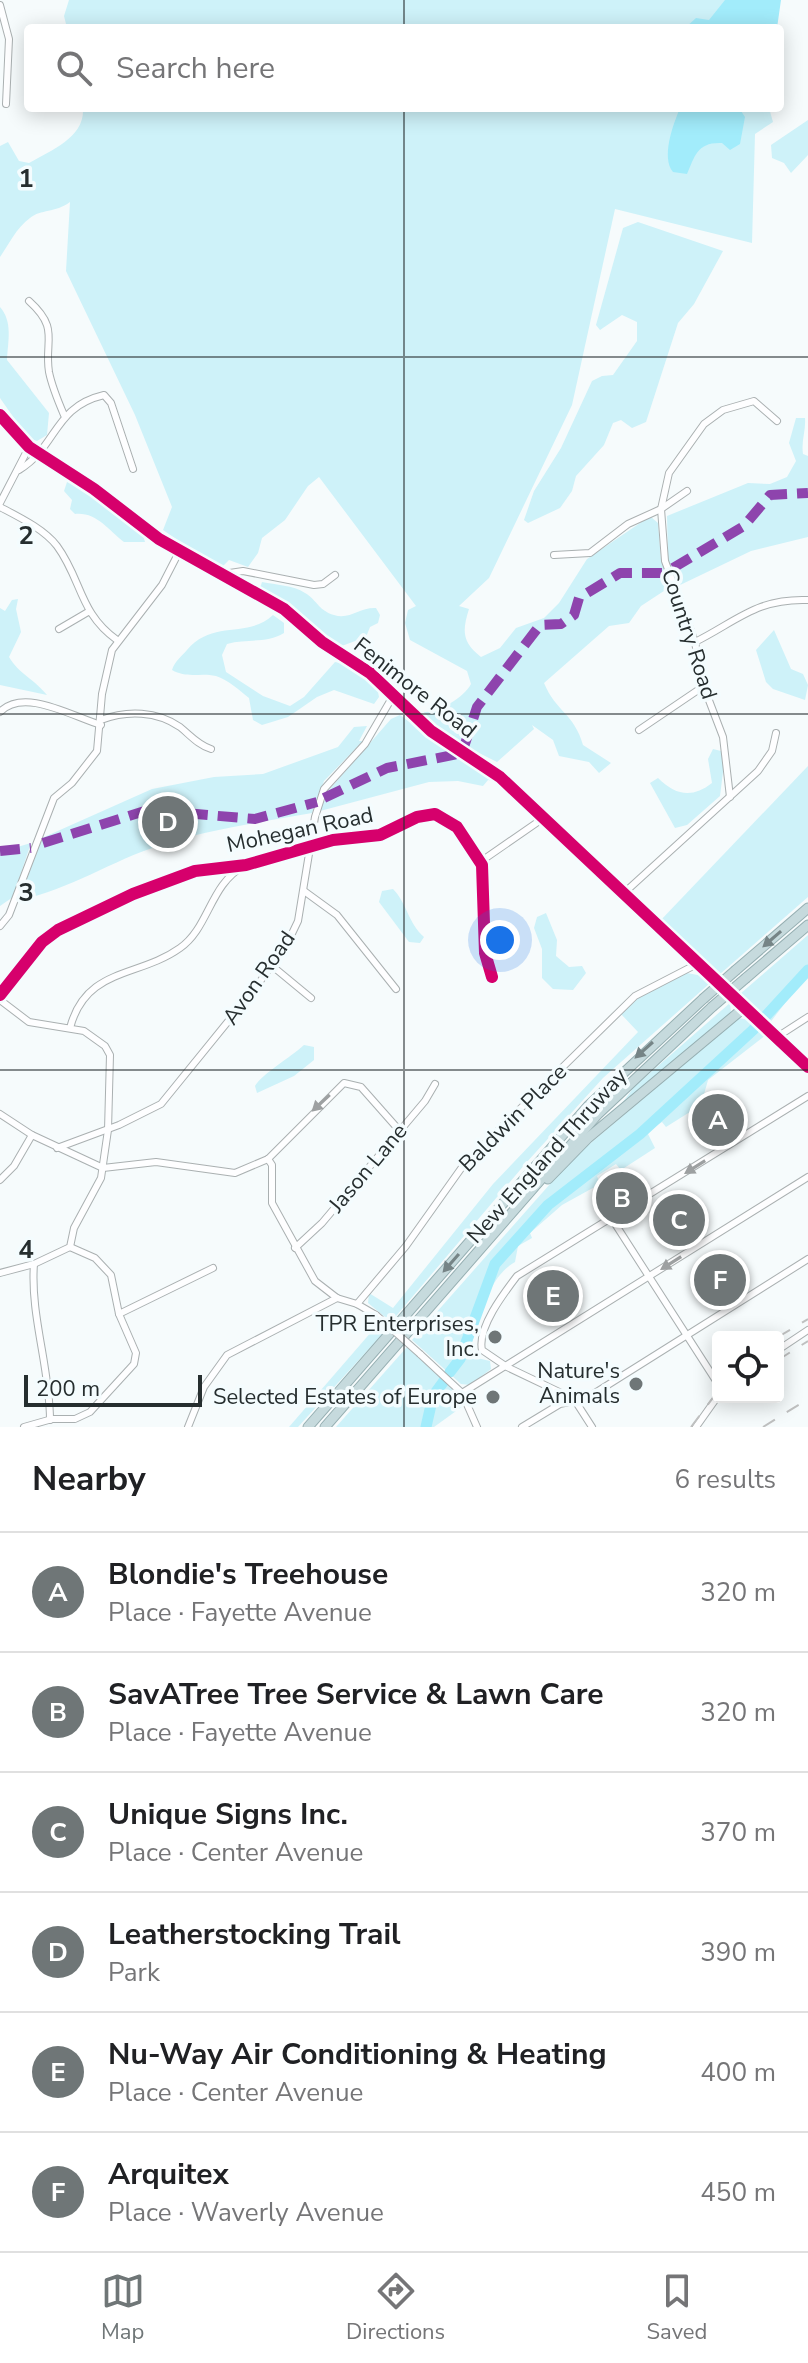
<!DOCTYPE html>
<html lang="en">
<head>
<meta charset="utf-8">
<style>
	body { margin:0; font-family:"Nunito Sans",sans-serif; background:#f6f6f6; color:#202124 }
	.controls { position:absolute; right:24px; bottom:24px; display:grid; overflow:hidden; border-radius:8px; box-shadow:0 4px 20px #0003 }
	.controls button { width:72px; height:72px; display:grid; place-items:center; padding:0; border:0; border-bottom:2px solid #e0e0e0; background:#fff; color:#202124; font:40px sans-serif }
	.scale { position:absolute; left:24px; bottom:20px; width:178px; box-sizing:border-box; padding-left:8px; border:4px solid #262e2f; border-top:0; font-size:22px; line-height:28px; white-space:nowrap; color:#262e2f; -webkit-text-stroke:6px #f4fcfe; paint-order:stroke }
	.you { position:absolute; left:500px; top:940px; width:28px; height:28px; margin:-20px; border:6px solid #fff; border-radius:50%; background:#1a73e8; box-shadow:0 0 0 12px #1a73e833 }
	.badge { display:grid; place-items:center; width:52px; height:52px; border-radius:50%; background:#6f7677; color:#fff; font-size:26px; font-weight:700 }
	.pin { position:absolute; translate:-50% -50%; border:4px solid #fff; box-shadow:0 2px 8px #0006 }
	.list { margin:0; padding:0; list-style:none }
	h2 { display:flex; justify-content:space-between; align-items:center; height:104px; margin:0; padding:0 32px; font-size:34px }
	h2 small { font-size:26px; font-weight:400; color:#757577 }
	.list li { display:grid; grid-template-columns:52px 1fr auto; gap:24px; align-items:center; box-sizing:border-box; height:120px; padding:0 32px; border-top:2px solid #e0e0e0 }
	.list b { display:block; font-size:30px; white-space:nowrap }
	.list p { margin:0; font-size:26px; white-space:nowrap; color:#757577 }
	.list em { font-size:26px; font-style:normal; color:#757577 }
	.icon { flex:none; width:44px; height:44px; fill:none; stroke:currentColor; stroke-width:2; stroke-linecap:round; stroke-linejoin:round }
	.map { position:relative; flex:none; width:808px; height:1427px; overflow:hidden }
	.search { position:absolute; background:#fff; box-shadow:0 4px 20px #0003; left:24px; right:24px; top:24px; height:88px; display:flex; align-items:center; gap:20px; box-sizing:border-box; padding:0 28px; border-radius:8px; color:#757577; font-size:30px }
	.sheet { height:824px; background:#fff }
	nav { display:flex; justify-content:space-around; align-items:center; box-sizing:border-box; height:112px; border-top:2px solid #e0e0e0; background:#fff; font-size:22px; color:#757577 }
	nav a { display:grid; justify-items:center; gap:4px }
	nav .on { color:#6f7677 }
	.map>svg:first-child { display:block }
</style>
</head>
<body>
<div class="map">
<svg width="808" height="1427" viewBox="0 0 808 1427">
	<rect width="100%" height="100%" fill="#f6fbfc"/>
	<g fill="#cef2f9">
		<path d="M69 0H757V28H67L64 16Z"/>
		<path d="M83 108H769L773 122 755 134 752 243 615 209 572 405 489 578 459 606 469 609C462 631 462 642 481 657L500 648 516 628 544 618 559 603 587 559 646 519 651 517 658 523 661 559 670 587 641 606 629 623 609 626 544 683C556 712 574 713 583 745L611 763 599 773 589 762 559 756 553 740 532 725 534 729 497 762 451 739 420 712C436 714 463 699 471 684L467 671 410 640 405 623 408 610 416 606 319 477 308 486 285 520 262 538 258 553 248 567 229 560 220 569 163 530 172 507 135 415 66 271 70 202C55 213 41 209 30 218 16 228 8 246 0 257V146L8 142 19 161 29 163C52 150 85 137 83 108Z"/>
		<path d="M808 120V155L791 173 784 163 772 158 771 145Z"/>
		<path d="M638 222 723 251 694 304 678 323 646 422 632 428 621 420 613 423 604 445 576 476 572 491 560 508 528 523 524 520 534 491 561 448 592 381 602 376 613 375 637 341V322L622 315 600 330 596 325 623 228Z"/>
		<path d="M0 307C13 322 8 341 7 360L49 413 47 435 37 441 28 438 0 398Z"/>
		<path d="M796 418H805C806 431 801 441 803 454L808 456V537L751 551 678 586 668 559 667 516 748 483 770 484 787 477 796 461 789 443Z"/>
		<path d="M67 482 76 484 143 535 145 542H124C108 530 97 512 75 514L70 509 72 500 64 491Z"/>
		<path d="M262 582C276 585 293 585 305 593 317 600 319 611 334 615 350 620 360 607 376 608L380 615 378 623 370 627 366 637 339 647 260 588Z"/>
		<path d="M18 599 16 609 21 632 9 657C19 674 33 678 47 695L0 685V608L5 611 12 600Z"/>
		<path d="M273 615 284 623V633C267 644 247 638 227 644L222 655 226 672 263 696 290 706 304 697 335 662 346 664 377 687 379 697 374 704 334 690 317 697 288 717 262 725 253 720 249 698C239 690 228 680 216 676 200 672 188 679 172 670 175 661 181 657 187 650 213 619 248 639 273 615Z"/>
		<path d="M774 630 791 669 803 674 808 685 805 700 773 689 766 682 756 650Z"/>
		<path d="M400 715 493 781 488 780 483 786 458 781 429 782 320 811 329 790 391 719Z"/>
		<path d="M367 726 359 741H363L324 781 312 813C262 822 210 829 161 845 110 861 72 889 19 900L42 838 152 789 214 777 263 774 338 747 354 727Z"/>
		<path d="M713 749 721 751 724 764 720 796 687 825 675 828 650 783 658 778C676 796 693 798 712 783L708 759Z"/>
		<path d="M808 766V897L719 975 659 922Z"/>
		<path d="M31 843 13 897 0 906V852Z"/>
		<path d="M393 889C407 903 408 923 424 937L420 943 409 942 379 902 382 891Z"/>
		<path d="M546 913 557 940 556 956 569 967 582 966 586 973 573 990 553 989 542 978V949L534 928 537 917Z"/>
		<path d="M808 935V973L769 1024 740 994Z"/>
		<path d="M687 973 703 976 709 984 603 1078 526 1163 391 1322 368 1303 369 1293 393 1308 493 1184 638 1032 621 1014 644 993Z"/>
		<path d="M730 1003 731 1013 620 1106 634 1087Z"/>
		<path d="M739 1018 749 1020 766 1035 708 1080 701 1105 666 1127 662 1122 647 1132 655 1148 621 1170 616 1164 597 1176 600 1184 562 1205 530 1233 532 1238 518 1246 515 1262C486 1279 483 1315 471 1345L476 1348 473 1357 490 1361 491 1369 470 1385 461 1384 412 1340 573 1158Z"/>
		<path d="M304 1045 314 1047V1060L294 1076 257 1093 255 1086C262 1074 291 1057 304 1045Z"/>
		<path d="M379 1323 386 1330 298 1427H289Z"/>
		<path d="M407 1347 459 1394 463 1406 434 1427H336Z"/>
	</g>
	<g fill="#a2ecfb">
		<path d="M725 0H781L777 28H685L696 18 709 20Z"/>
		<path d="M680 108H739L745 117 740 144 730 150 722 143C697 142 695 156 687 174L673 172C661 157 673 125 680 108Z"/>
	</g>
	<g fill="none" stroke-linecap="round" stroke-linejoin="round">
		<g stroke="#a2ecfb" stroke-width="11">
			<path d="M450 1372 460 1359 495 1264 548 1205 640 1134 753 1030 808 970"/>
			<path d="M426 1427 433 1396 444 1381"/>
		</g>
		<g stroke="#aab0b1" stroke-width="8">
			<g id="minor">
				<path d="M0 5 9 39 6 104"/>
				<path d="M29 301C60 329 44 340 49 372 52 387 58 401 64 415"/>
				<path d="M0 415 29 447 94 489 159 539 284 609 322 642 370 673 431 731 500 777 808 1067"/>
				<path d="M19 470C58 446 53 407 104 395L111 403 133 469"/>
				<path d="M0 503 29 447"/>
				<path d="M0 507C19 517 44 529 57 546 82 580 79 613 117 640"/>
				<path d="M554 555 590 553 628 524 661 509 687 491"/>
				<path d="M223 574 243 571 314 585 323 584 335 575"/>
				<path d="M59 629 88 612"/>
				<path d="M695 642C737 621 757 598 808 600"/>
				<path d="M0 712C24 687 73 717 101 725"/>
				<path d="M101 720C127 710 157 711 180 727 190 735 198 745 211 749"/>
				<path d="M639 730 704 686"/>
				<path d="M730 797 723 737 702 682 695 642 665 561 661 509 669 473 704 424 723 410 754 401 777 421"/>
				<path d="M480 862 545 817"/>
				<path d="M304 891 337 915 396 989"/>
				<path d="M624 893 758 771 772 751 776 733"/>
				<path d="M0 926 9 915 54 798 72 783 97 751 102 694 112 650 162 585 180 550"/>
				<path d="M271 965 311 998"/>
				<path d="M0 995 42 942 58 930 133 894 195 871 246 865 333 840 380 835 417 817 435 814 457 827 482 865 485 953 492 977"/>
				<path d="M0 1000 29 1022 84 1031 105 1046 110 1055 108 1130 101 1178 74 1228 70 1247 34 1264 0 1273"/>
				<path d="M70 1028C86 967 138 978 180 948 209 928 210 884 244 866"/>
				<path d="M777 1037 808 1017"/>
				<path d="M0 1114 32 1135 103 1168 156 1162 235 1173 268 1159"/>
				<path d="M57 1148 119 1125 161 1104 256 987 287 944 298 921 315 817 324 789 365 744 393 696"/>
				<path d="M268 1159 272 1165V1203L315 1281 337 1298 357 1304 376 1315"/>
				<path d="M268 1159 344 1083 361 1087 399 1130"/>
				<path d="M0 1180 14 1166 32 1135"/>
				<path d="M612 1219 718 1384"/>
				<path d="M295 1248 322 1223 425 1101 435 1084"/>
				<path d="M34 1264C30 1315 50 1368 50 1420"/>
				<path d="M357 1304 406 1246 465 1163 635 996 697 964"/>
				<path d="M119 1314 213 1268"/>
				<path d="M778 1350 808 1330"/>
				<path d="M420 1354 462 1393 477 1427"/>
				<path d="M462 1393 808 1177"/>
				<path d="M24 1427 52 1419H75L90 1412 134 1364 136 1353 119 1314 111 1275 95 1258 70 1247"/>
				<path d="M188 1427 204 1387 227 1355 337 1298"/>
				<path d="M522 1427 560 1404 587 1398 808 1259"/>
				<path d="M592 1427 574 1399 507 1367 482 1350C477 1328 504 1293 517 1276L808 1096"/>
				<path d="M696 1427 718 1396"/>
			</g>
		</g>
		<g stroke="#96afb2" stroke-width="11">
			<g id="highway">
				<path d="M736 970 808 908"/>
				<path d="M746 978 808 925"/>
				<path d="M548 1179 588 1138 745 1007"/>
				<path d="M308 1427 588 1106 703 999"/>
				<path d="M325 1427 598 1114 712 1007"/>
			</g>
		</g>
		<use href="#minor" stroke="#fefeff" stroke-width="6"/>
		<use href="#highway" stroke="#c6dadd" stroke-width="9"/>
		<g stroke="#bfc0c0" stroke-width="2" stroke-dasharray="14 14" stroke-linecap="butt">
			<path d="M778 1337 808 1319"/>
			<path d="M778 1360 808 1341"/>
			<path d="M691 1427 718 1391"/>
			<path d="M763 1427 808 1399"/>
		</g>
		<g stroke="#aab0b1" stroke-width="8" stroke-linecap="butt">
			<path id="minor-bridge" d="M376 1315 420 1354"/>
		</g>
		<g stroke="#96afb2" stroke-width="11" stroke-linecap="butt">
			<g id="highway-bridge">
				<path d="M703 999 736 970"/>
				<path d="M712 1007 746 978"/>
			</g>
		</g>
		<use href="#minor-bridge" stroke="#fefeff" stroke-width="6"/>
		<use href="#highway-bridge" stroke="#c6dadd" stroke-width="9"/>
		<g stroke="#8e44ad" stroke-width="10" stroke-dasharray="20 10" stroke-linecap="butt">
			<path d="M673 568 744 526 770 495 808 493"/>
			<path d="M464 747 477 707 540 625 561 624 574 615 579 598 620 573H663"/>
			<path d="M324 798 387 768 458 754"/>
			<path d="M43 843 148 810 255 819 317 802"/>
			<path d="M0 851 31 848"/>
		</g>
		<g stroke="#f4fcfe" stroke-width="17">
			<g id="cycleway">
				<path d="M0 415 29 447 94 489 159 539 284 609 322 642 370 673 431 731 500 777 808 1067"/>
				<path d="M0 995 42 942 58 930 133 894 195 871 246 865 333 840 380 835 417 817 435 814 457 827 482 865 485 953 492 977"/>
			</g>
		</g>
		<use href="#cycleway" stroke="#d6006c" stroke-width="12"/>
	</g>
	<defs><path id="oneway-solid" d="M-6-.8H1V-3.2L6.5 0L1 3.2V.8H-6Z" transform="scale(2)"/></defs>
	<g fill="#768486">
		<use href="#oneway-solid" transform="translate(772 939) rotate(139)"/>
		<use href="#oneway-solid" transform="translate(644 1050) rotate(138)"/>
		<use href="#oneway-solid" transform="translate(451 1263) rotate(131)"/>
	</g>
	<g fill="#9da0a1">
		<use href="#oneway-solid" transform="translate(321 1103) rotate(137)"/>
		<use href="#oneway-solid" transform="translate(695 1167) rotate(148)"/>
		<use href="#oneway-solid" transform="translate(671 1263) rotate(148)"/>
	</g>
	<path fill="none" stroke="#262e2f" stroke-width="2" stroke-opacity="0.55" d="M404 0V28M404 108V1427M0 357H808M0 714H808M0 1070H808"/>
	<g fill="#6f7677" stroke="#f4fcfe" stroke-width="3">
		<circle cx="495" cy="1337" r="8"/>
		<circle cx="636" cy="1384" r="8"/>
		<circle cx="493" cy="1397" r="8"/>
	</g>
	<g text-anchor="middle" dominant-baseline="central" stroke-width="7" stroke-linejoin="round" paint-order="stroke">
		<g font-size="22" fill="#262e2f" stroke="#f4fcfe">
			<text transform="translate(689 634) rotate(72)">Country Road</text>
			<text transform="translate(415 688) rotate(38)">Fenimore Road</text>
			<text transform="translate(300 830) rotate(-12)">Mohegan Road</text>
			<text transform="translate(259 978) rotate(-55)">Avon Road</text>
			<text transform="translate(513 1118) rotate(-45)">Baldwin Place</text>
			<text transform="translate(547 1156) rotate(-48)">New England Thruway</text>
			<text transform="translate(368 1168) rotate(-50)">Jason Lane</text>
		</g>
		<g font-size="22" fill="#262e2f" stroke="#f4fcfe" text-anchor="end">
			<text x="479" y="1324">TPR Enterprises,<tspan x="479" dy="25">Inc.</tspan></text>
			<text x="620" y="1371">Nature's<tspan x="620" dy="25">Animals</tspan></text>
			<text x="477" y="1397">Selected Estates of Europe</text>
		</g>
	</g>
	<g font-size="26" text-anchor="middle" font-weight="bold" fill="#262e2f" stroke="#f4fcfe" stroke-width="7" stroke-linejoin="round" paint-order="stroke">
		<text x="26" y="187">1</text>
		<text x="26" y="544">2</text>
		<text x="26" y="901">3</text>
		<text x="26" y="1258">4</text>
	</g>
</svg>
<div class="controls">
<button><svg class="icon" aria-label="locate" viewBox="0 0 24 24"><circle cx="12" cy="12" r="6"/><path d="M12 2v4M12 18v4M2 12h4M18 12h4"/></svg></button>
</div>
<div class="scale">200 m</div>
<div class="you"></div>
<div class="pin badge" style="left:718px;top:1120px">A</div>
<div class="pin badge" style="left:622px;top:1198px">B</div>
<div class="pin badge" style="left:679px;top:1220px">C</div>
<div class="pin badge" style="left:168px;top:822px">D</div>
<div class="pin badge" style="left:553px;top:1296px">E</div>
<div class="pin badge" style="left:720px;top:1280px">F</div>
<div class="search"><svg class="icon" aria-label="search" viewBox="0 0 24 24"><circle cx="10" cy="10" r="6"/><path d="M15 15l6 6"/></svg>Search here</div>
</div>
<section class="sheet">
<h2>Nearby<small>6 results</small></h2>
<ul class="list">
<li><span class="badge">A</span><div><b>Blondie's Treehouse</b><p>Place · Fayette Avenue</p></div><em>320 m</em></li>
<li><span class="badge">B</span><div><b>SavATree Tree Service &amp; Lawn Care</b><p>Place · Fayette Avenue</p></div><em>320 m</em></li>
<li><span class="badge">C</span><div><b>Unique Signs Inc.</b><p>Place · Center Avenue</p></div><em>370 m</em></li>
<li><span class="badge">D</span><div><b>Leatherstocking Trail</b><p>Park</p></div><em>390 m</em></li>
<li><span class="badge">E</span><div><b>Nu-Way Air Conditioning &amp; Heating</b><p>Place · Center Avenue</p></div><em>400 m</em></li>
<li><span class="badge">F</span><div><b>Arquitex</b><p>Place · Waverly Avenue</p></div><em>450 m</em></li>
</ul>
</section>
<nav>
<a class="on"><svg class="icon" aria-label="map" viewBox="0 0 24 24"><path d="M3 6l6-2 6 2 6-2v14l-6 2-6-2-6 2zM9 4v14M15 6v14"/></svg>Map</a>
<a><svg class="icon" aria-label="directions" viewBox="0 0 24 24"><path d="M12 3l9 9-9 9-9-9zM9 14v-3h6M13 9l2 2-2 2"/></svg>Directions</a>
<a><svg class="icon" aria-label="saved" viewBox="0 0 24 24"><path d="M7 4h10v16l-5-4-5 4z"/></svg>Saved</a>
</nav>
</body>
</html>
